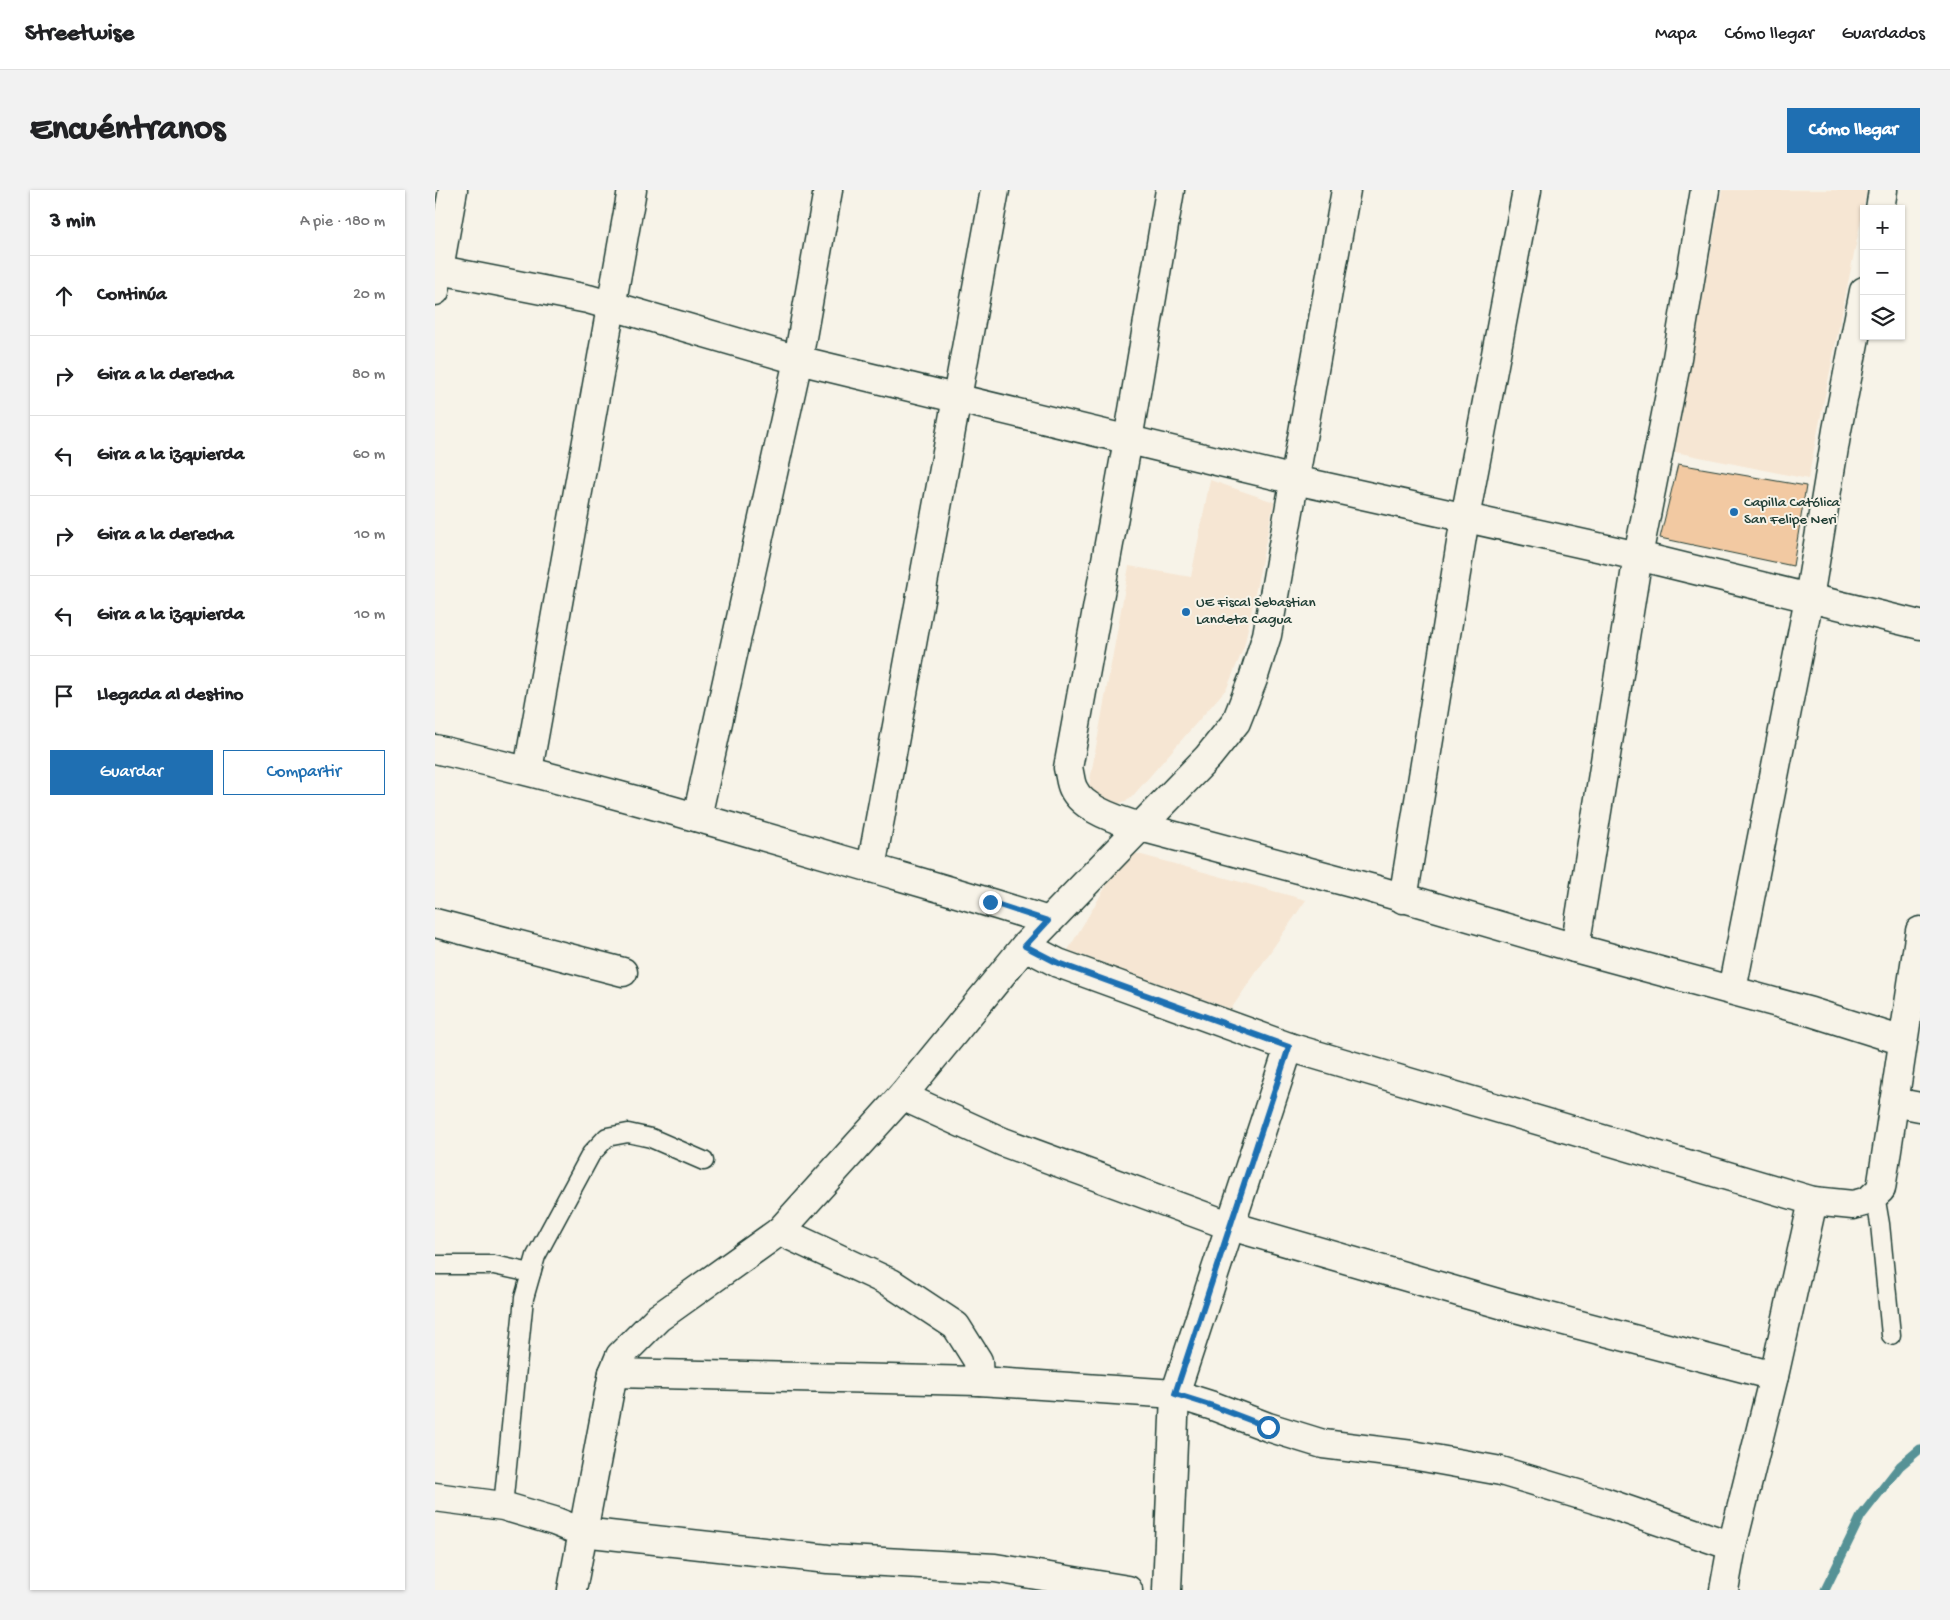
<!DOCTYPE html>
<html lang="es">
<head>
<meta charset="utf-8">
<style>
	body { margin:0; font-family:"Gochi Hand",sans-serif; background:#f2f2f2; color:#202124 }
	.controls { position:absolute; right:15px; top:15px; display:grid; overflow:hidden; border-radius:0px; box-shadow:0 1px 4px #0004 }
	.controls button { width:45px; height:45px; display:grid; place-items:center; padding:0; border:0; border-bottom:1px solid #e0e0e0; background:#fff; color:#202124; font:25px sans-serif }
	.stop { position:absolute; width:15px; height:15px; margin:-11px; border:4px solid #1f6fb2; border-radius:50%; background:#fff }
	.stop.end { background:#1f6fb2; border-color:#fff; box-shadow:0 1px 5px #0008 }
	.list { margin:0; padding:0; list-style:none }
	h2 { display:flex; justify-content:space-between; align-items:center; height:65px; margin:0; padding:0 20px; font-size:21px }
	h2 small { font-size:16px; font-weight:400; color:#757577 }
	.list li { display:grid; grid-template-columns:32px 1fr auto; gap:15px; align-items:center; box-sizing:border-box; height:80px; padding:0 20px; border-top:1px solid #e0e0e0 }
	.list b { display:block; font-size:19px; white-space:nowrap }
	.list em { font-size:16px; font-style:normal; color:#757577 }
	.actions { display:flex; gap:10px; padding:15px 20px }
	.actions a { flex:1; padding:11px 0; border:1px solid #1f6fb2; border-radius:0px; text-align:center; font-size:18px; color:#1f6fb2 }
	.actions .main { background:#1f6fb2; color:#fff }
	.icon { flex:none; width:28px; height:28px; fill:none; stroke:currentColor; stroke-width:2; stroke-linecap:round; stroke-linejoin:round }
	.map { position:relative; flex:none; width:1485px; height:1400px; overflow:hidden; border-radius:0px }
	header { display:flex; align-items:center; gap:30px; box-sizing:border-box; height:70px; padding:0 25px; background:#fff; border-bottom:1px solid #e0e0e0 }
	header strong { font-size:24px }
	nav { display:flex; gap:28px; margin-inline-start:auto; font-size:18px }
	.intro { display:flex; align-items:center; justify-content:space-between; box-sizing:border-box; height:120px; padding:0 30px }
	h1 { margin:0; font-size:35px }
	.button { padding:12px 22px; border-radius:0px; background:#1f6fb2; color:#fff; font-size:18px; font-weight:700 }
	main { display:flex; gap:30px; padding:0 30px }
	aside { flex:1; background:#fff; border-radius:0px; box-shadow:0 1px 4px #0004 }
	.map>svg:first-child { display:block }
</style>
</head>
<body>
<header>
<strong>Streetwise</strong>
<nav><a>Mapa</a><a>Cómo llegar</a><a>Guardados</a></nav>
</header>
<div class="intro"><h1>Encuéntranos</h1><a class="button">Cómo llegar</a></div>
<main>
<aside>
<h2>3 min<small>A pie · 180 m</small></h2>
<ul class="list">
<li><svg class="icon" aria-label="ahead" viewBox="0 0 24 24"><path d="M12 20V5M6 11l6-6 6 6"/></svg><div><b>Continúa</b></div><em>20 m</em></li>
<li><svg class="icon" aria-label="right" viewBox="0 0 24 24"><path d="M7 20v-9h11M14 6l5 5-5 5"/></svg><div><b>Gira a la derecha</b></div><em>80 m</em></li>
<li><svg class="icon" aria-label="left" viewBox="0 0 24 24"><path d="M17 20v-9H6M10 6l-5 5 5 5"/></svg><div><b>Gira a la izquierda</b></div><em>60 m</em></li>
<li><svg class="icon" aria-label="right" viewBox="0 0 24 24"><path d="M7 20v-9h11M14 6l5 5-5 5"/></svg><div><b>Gira a la derecha</b></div><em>10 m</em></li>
<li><svg class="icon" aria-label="left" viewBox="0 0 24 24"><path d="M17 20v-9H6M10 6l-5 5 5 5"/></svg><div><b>Gira a la izquierda</b></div><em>10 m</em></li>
<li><svg class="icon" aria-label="arrive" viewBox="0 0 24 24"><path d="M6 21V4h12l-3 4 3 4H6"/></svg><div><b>Llegada al destino</b></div></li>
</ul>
<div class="actions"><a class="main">Guardar</a><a>Compartir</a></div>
</aside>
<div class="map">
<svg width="1485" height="1400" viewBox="0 0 1485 1400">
	<rect width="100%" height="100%" fill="#f7f3e8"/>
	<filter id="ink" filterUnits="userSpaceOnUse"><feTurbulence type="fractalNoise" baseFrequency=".02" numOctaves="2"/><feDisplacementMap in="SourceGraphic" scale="10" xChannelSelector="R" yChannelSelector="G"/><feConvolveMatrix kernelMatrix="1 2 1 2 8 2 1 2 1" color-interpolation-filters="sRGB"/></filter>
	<g filter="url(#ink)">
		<g fill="#f6e6d3">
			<path d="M1287 0H1432L1373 289 1240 262Z"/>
			<path d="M775 290 839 312 809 457 792 498 695 609 676 617 653 601 694 376 756 387Z"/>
			<path d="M692 661 871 710 796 819 633 760Z"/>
		</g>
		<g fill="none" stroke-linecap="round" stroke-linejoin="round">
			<path stroke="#579296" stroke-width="9" d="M1390 1400 1426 1326 1465 1276 1485 1259"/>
		</g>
		<path fill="#f2c9a2" stroke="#1f3d34" d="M1243 274 1371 296 1358 376 1225 348Z"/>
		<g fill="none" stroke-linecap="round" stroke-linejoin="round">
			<g stroke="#1f3d34" stroke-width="21">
				<g id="lane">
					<path d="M1440 1005 1445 1034 1456 1145"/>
					<path d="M0 1075H59L96 1083"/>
					<path d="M68 1316 89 1108 101 1066 156 964 172 947 193 943 216 948 269 971"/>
				</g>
			</g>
			<g stroke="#1f3d34" stroke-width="31">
				<g id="street">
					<path d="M735 0 693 250 633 578C635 584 635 592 638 598 647 619 685 631 706 637L935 698 1140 758 1376 822 1468 851"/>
					<path d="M1445 19 1448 0"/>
					<path d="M0 79 153 109 363 170 860 290 1203 366 1485 435"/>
					<path d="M0 101 18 0"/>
					<path d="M0 559C135 590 269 629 402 668 473 689 543 708 613 731"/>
					<path d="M93 580 197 0"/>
					<path d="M262 627 363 170 393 0"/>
					<path d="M436 678 560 0"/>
					<path d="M968 709 1030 328 1092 0"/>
					<path d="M0 733 188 782"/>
					<path d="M590 756 623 773 854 857 1378 1011 1418 1015 1433 1011 1446 999 1485 741"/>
					<path d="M1140 758 1203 366 1241 174 1270 0"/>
					<path d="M1297 800 1374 408 1402 240 1429 101"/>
					<path d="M467 906 568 952 796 1036 1069 1115 1339 1186"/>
					<path d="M1459 912 1485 917"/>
					<path d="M345 1041 456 1093 521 1136 543 1171 544 1191"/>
					<path d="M178 1183 544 1191 740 1204 778 1216 833 1237 888 1254 977 1265 1066 1281 1169 1312 1297 1356"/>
					<path d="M0 1307 68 1316 119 1331 147 1342 393 1369 560 1378 693 1400"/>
					<path d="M137 1400 178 1183 185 1166 223 1128 345 1041 467 906 590 756 773 567 801 532 818 489 832 445 911 0"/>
					<path d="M732 1400 740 1204 854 857"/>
					<path d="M1289 1400 1297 1356 1339 1186 1378 1011"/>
				</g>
			</g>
			<use href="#lane" stroke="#f7f3e8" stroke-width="18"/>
			<use href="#street" stroke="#f7f3e8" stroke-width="28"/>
		</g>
	</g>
	<g fill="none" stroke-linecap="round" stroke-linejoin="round" filter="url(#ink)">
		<path stroke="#1f6fb2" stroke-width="6" d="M555 712 613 731 590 756 623 773 854 857 740 1204 778 1216 833 1237"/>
	</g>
	<g fill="#1f6fb2" stroke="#f7f3e8" stroke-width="2">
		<circle cx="1299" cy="322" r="5"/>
		<circle cx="751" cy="422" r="5"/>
	</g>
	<g text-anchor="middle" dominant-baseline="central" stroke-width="4" stroke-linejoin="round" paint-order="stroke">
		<g font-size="15" fill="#1f3d34" stroke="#f7f3e8" text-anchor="start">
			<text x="1309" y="313">Capilla Católica<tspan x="1309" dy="17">San Felipe Neri</tspan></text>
			<text x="761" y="413">UE Fiscal Sebastian<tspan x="761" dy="17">Landeta Cagua</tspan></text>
		</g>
	</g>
</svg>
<div class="controls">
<button>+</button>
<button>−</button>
<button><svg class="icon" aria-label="layers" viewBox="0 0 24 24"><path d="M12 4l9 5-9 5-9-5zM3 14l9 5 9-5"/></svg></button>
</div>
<div class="stop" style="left:833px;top:1237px"></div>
<div class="stop end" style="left:555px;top:712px"></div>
</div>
</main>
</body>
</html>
